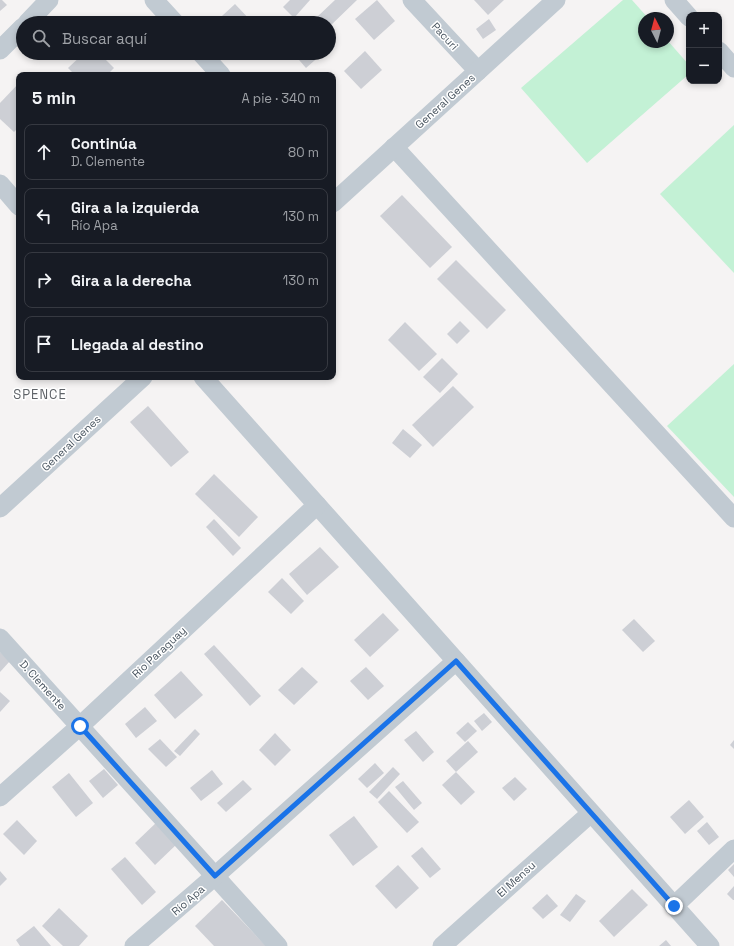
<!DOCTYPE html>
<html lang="es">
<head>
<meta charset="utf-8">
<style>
	body { margin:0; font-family:"Space Grotesk",sans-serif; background:#20242c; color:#f1f3f6 }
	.controls { position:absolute; right:12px; top:12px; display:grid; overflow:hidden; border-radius:8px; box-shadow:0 2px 6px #0003 }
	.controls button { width:36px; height:36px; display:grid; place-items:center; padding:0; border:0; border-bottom:1px solid #363941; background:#171b24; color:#f1f3f6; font:20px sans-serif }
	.compass { position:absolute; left:638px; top:12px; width:36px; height:36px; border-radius:50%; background:#171b24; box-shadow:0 2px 6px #0003; rotate:354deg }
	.stop { position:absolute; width:12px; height:12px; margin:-9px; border:3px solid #1a73e8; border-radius:50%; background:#fff }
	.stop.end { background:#1a73e8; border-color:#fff; box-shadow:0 1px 4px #0008 }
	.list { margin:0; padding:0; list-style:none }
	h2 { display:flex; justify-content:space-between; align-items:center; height:52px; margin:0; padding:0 16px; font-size:17px }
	h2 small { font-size:13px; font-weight:400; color:#9ea1a6 }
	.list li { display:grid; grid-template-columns:26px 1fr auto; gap:12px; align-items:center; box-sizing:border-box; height:56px; margin:0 8px 8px; padding:0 8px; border:1px solid #363941; border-radius:8px }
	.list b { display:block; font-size:15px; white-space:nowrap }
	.list p { margin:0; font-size:13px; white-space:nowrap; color:#9ea1a6 }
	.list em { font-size:13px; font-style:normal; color:#9ea1a6 }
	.icon { flex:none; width:22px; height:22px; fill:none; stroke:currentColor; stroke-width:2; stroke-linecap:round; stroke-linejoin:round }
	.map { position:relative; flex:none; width:734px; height:946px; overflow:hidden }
	.search { position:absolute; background:#171b24; box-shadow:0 2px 6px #0003; left:16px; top:16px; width:320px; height:44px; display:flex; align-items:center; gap:10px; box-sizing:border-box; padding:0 14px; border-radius:22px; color:#9ea1a6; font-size:15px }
	.panel { position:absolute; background:#171b24; box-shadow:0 2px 6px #0003; left:16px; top:72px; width:320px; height:308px; border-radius:8px }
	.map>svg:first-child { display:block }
</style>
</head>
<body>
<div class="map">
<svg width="734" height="946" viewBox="0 0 734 946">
	<rect width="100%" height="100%" fill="#f5f3f3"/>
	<g fill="#c3f1d5">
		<path d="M623 0H632L648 18H644V42H668V41L689 65V74L587 163 521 88Z"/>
		<path d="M734 125V273L660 194Z"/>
		<path d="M734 364V497L667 426Z"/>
	</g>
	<g fill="#cdcfd5">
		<path d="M0 0H2L7 5 0 11Z"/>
		<path d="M290 0H310L294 18 283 7Z"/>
		<path d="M335 0H357L329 27V23H321L316 18Z"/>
		<path d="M377 0 395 21 374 40 355 19Z"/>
		<path d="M474 0H504L488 15Z"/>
		<path d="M235 4 252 22 251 23H228L222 16Z"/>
		<path d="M489 19 496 30 483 39 476 29Z"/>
		<path d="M365 51 382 70 361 89 344 71Z"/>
		<path d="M84 53H99L114 68 107 75H75L68 68Z"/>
		<path d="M293 53H323L306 68Z"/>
		<path d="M19 83V127L14 132 0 119V103Z"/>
		<path d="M402 195 452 247 430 268 380 216Z"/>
		<path d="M456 260 506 310 487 329 437 279Z"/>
		<path d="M460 321 470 331 457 344 447 334Z"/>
		<path d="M405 322 437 354 419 371 388 340Z"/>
		<path d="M442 358 458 374 440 393 423 377Z"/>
		<path d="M453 386 474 407 433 447 412 425Z"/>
		<path d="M148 406 189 452 171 467 130 422Z"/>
		<path d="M403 429 422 445 410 458 392 443Z"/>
		<path d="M214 474 258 517 239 537 195 494Z"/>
		<path d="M214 519 241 548 233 556 206 527Z"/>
		<path d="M320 547 339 567 307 595 289 574Z"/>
		<path d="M282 578 304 601 291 614 268 592Z"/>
		<path d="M383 613 399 630 370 657 354 640Z"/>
		<path d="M634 619 655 641 643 652 622 630Z"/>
		<path d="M214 645 261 696 250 706 204 654Z"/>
		<path d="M0 652 10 661 0 672Z"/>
		<path d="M302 667 318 682 294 705 278 690Z"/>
		<path d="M366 667 384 686 368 700 350 681Z"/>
		<path d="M181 671 203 695 175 719 154 695Z"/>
		<path d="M0 692 10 701 0 712Z"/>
		<path d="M145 707 157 721 136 738 125 724Z"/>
		<path d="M484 713 492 722 482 731 474 721Z"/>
		<path d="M468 722 477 731 465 742 456 733Z"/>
		<path d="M195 729 200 734 180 756 174 751Z"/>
		<path d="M416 731 434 752 423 762 404 740Z"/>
		<path d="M275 733 291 750 275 766 259 750Z"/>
		<path d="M160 739 177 757 166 767 148 749Z"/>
		<path d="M734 740V749L730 745Z"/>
		<path d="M468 741 478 752 456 772 446 761Z"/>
		<path d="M375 763 384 773 367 788 358 779Z"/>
		<path d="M393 767 400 774 377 799 369 792Z"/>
		<path d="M104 769 118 785 103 798 89 781Z"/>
		<path d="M212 770 223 784 201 801 190 788Z"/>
		<path d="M456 772 475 792 461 805 442 785Z"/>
		<path d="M69 773 93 803 76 817 52 787Z"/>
		<path d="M515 777 527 789 514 801 502 788Z"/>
		<path d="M243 780 252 789 226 812 217 803Z"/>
		<path d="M403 781 422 803 414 810 395 787Z"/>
		<path d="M389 791 419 822 407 833 378 802Z"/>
		<path d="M689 800 704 817 685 834 670 817Z"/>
		<path d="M354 816 378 847 353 866 329 835Z"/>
		<path d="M17 820 37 841 24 855 3 834Z"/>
		<path d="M159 820 179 842 155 865 135 843Z"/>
		<path d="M707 822 719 837 709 845 697 831Z"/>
		<path d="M422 847 441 869 430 878 411 856Z"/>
		<path d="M125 857 156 892 142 905 111 869Z"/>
		<path d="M734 864V877L728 870Z"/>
		<path d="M398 865 419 888 396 909 375 886Z"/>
		<path d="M0 871 7 879 0 886Z"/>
		<path d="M734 886V900H733L727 894Z"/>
		<path d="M632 889 648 905 614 937 599 921Z"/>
		<path d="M547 894 558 906 543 919 532 908Z"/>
		<path d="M576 894 586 901 570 922 560 915Z"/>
		<path d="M222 900 266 946H214L195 926Z"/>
		<path d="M59 908 88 936 79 946H63L42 926Z"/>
		<path d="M34 926 51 946H20L16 940Z"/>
		<path d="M666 940 671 946H659Z"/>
	</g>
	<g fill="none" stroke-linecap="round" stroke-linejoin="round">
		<g stroke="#c1cad2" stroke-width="19">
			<path d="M154 0 175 23"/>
			<path d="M412 0 478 71"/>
			<path d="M674 0 689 17"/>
			<path d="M27 23 49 0"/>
			<path d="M0 50 23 27"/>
			<path d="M719 51 734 68"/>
			<path d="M201 53 221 75"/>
			<path d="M394 147 734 518"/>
			<path d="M0 184 19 206"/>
			<path d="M333 203 556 0"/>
			<path d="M203 377 710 946"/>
			<path d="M0 508 143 377"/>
			<path d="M0 638 278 946"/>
			<path d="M0 797 80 726 317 505"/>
			<path d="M674 906 734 849"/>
			<path d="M134 946 215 876 456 661"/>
			<path d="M442 946 591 813"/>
		</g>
	</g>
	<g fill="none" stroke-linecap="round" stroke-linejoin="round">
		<path stroke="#1a73e8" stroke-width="5" d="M80 726 215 876 456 661 674 906"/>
	</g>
	<g text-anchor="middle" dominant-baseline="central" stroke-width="3" stroke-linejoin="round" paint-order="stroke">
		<g font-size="11" fill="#4a5661" stroke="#fff">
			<text transform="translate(445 36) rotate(47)">Pacuri</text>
			<text transform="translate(445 101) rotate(-42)">General Genes</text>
			<text transform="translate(71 443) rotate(-43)">General Genes</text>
			<text transform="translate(159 652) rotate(-43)">Río Paraguay</text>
			<text transform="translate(43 685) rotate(48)">D. Clemente</text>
			<text transform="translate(516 879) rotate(-42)">El Mensu</text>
			<text transform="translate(188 900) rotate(-41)">Río Apa</text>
		</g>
		<g font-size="13" letter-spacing="1" fill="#5f6368" stroke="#fff">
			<text x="40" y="394">SPENCE</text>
		</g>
	</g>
</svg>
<div class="controls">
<button>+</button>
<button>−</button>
</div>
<svg class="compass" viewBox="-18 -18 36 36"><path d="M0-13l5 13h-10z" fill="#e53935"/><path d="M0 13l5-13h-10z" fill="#9ea1a6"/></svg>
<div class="stop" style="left:80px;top:726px"></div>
<div class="stop end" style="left:674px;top:906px"></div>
<div class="search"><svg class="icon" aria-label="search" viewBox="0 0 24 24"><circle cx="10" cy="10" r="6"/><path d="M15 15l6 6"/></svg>Buscar aquí</div>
<section class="panel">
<h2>5 min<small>A pie · 340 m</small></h2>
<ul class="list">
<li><svg class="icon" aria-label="ahead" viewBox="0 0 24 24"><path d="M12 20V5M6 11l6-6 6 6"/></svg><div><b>Continúa</b><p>D. Clemente</p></div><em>80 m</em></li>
<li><svg class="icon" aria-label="left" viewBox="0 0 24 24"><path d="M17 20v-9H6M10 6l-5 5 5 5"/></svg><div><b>Gira a la izquierda</b><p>Río Apa</p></div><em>130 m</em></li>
<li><svg class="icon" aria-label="right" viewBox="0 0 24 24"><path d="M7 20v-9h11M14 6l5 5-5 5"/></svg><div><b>Gira a la derecha</b></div><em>130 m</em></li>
<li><svg class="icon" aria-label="arrive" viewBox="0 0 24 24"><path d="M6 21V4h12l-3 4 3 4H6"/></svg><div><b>Llegada al destino</b></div></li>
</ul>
</section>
</div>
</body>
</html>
